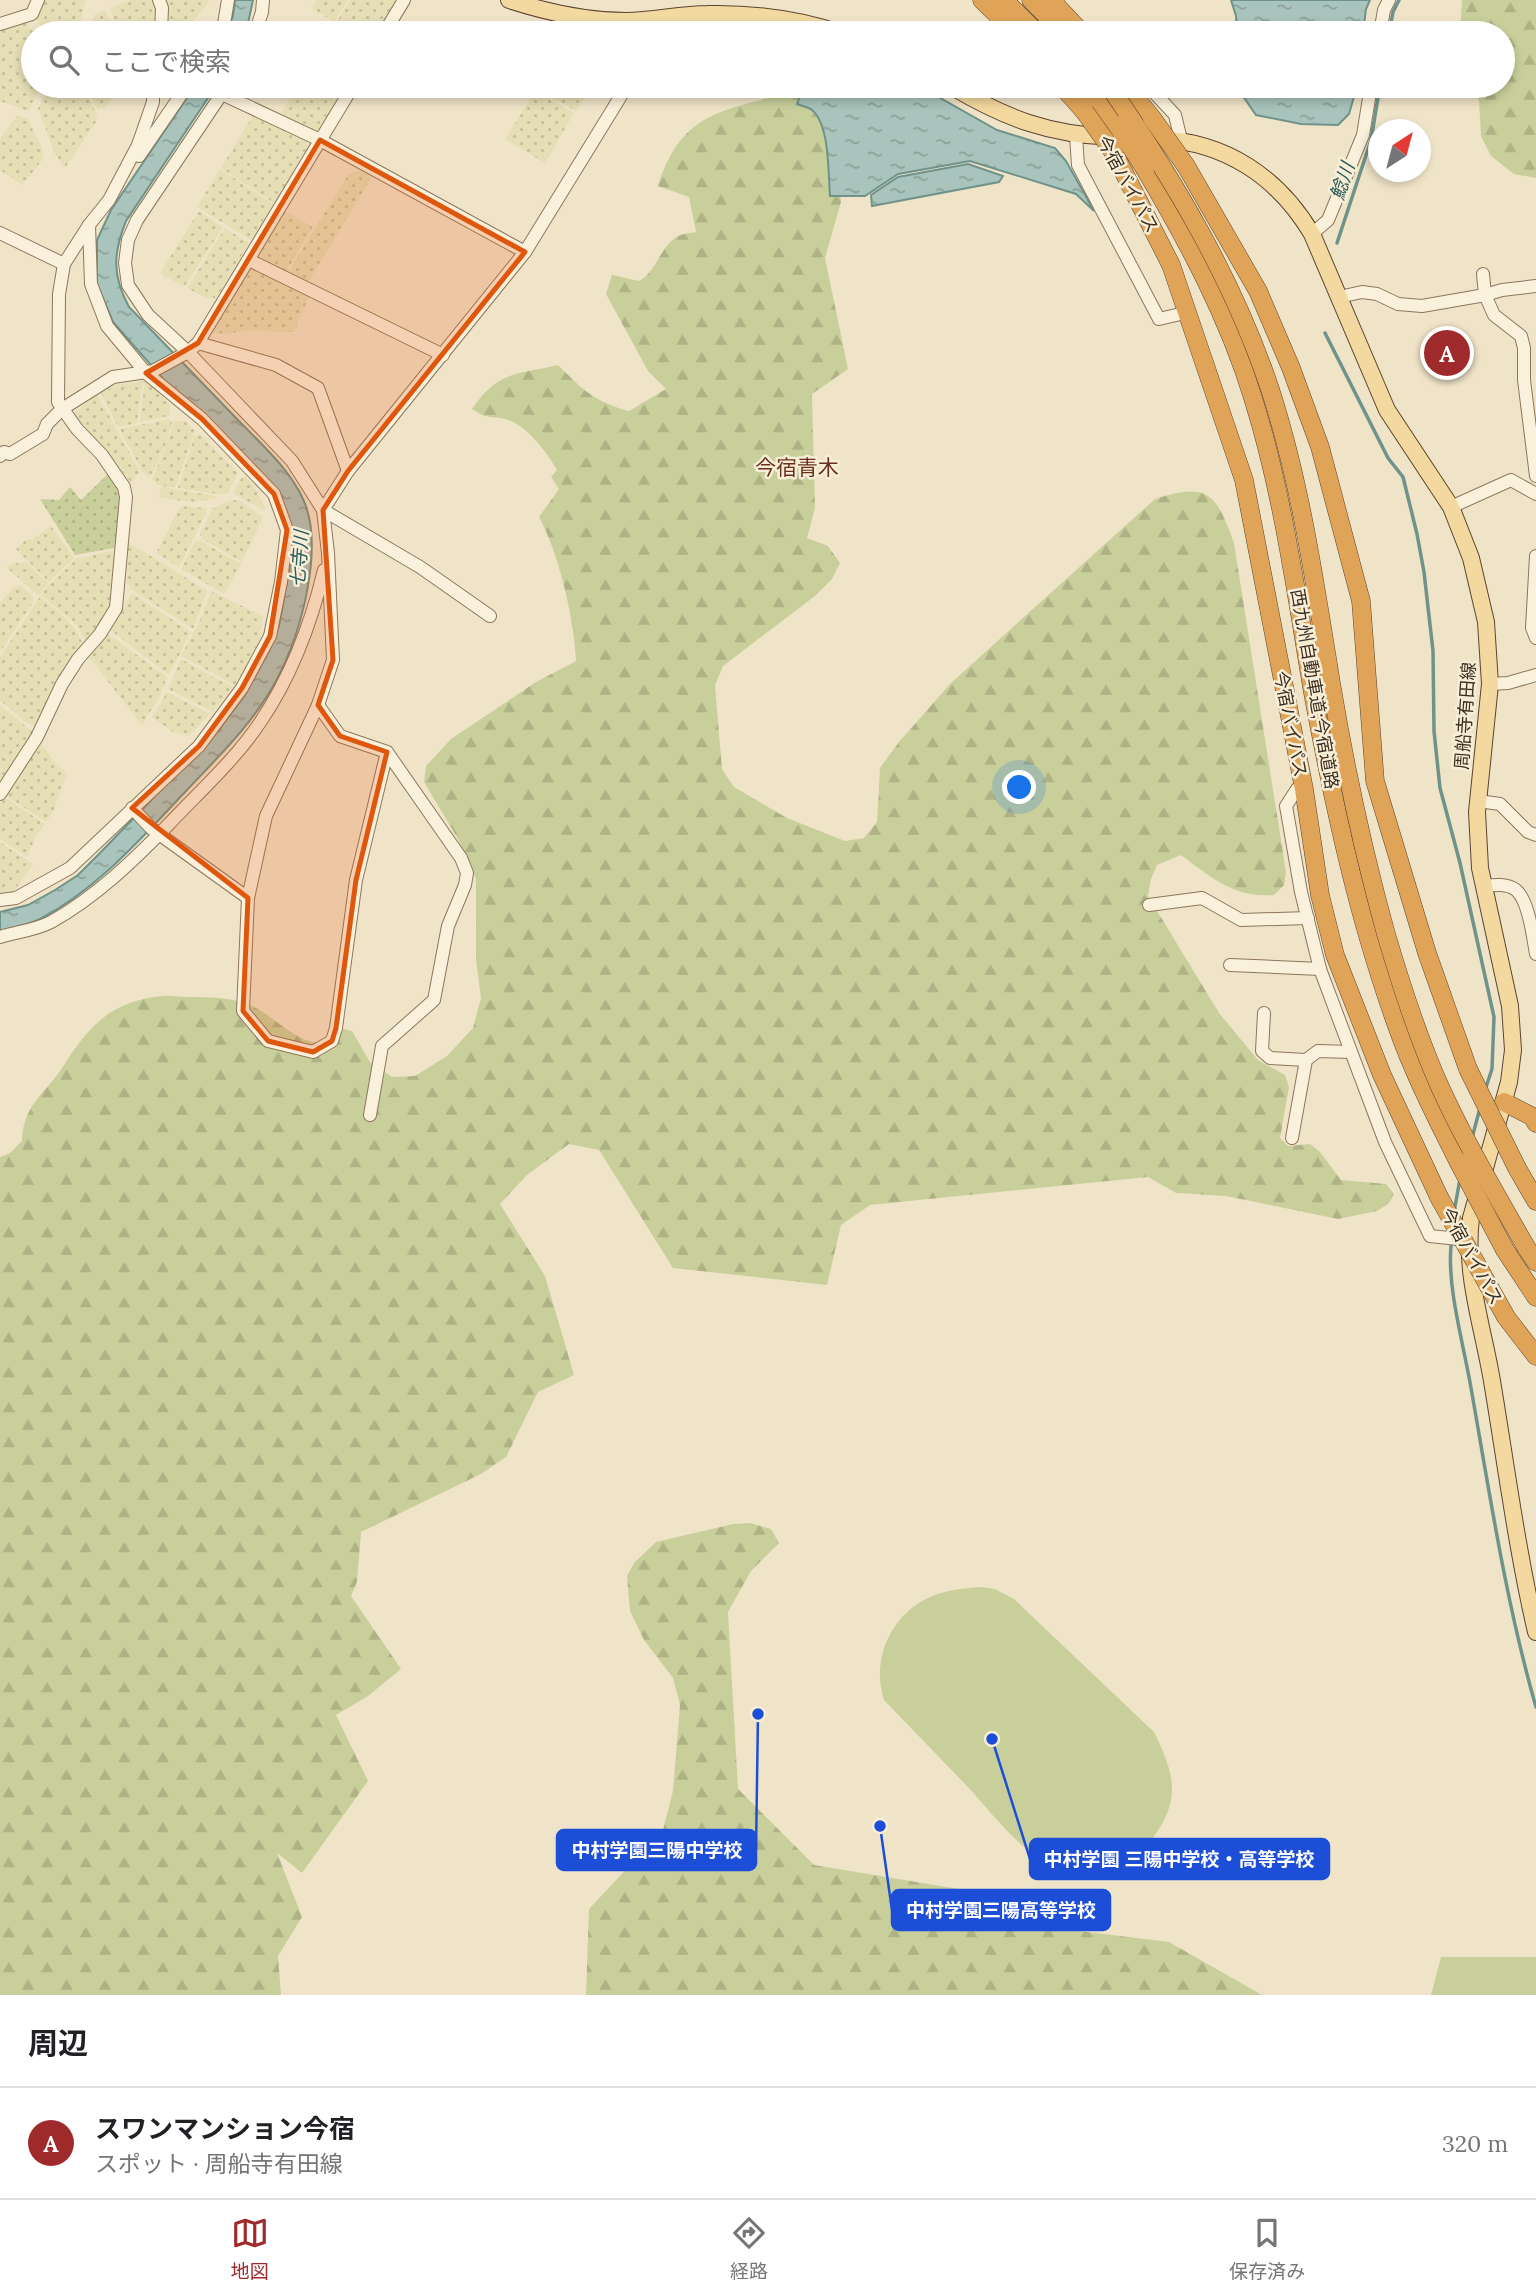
<!DOCTYPE html>
<html lang="ja">
<head>
<meta charset="utf-8">
<style>
	body { margin:0; font-family:Lora,"Noto Sans JP",serif; background:#f6f6f6; color:#202124 }
	.compass { position:absolute; left:1368px; top:119px; width:63px; height:63px; border-radius:50%; background:#fff; box-shadow:0 4px 10px #0003; rotate:36deg }
	.you { position:absolute; left:1020px; top:788px; width:24px; height:24px; margin:-18px; border:5px solid #fff; border-radius:50%; background:#1a73e8; box-shadow:0 0 0 10px #1a73e833 }
	.badge { display:grid; place-items:center; width:46px; height:46px; border-radius:50%; background:#9e2a2b; color:#fff; font-size:23px; font-weight:700 }
	.pin { position:absolute; translate:-50% -50%; border:4px solid #fff; box-shadow:0 2px 7px #0006 }
	.list { margin:0; padding:0; list-style:none }
	h2 { display:flex; justify-content:space-between; align-items:center; height:91px; margin:0; padding:0 28px; font-size:30px }
	h2 small { font-size:23px; font-weight:400; color:#757577 }
	.list li { display:grid; grid-template-columns:46px 1fr auto; gap:21px; align-items:center; box-sizing:border-box; height:112px; padding:0 28px; border-top:2px solid #e0e0e0 }
	.list b { display:block; font-size:26px; white-space:nowrap }
	.list p { margin:0; font-size:23px; white-space:nowrap; color:#757577 }
	.list em { font-size:23px; font-style:normal; color:#757577 }
	.icon { flex:none; width:38px; height:38px; fill:none; stroke:currentColor; stroke-width:2; stroke-linecap:round; stroke-linejoin:round }
	.map { position:relative; flex:none; width:1536px; height:1995px; overflow:hidden }
	.search { position:absolute; background:#fff; box-shadow:0 4px 10px #0003; left:21px; right:21px; top:21px; height:77px; display:flex; align-items:center; gap:18px; box-sizing:border-box; padding:0 24px; border-radius:38px; color:#757577; font-size:26px }
	.sheet { height:203px; background:#fff }
	nav { display:flex; justify-content:space-around; align-items:center; box-sizing:border-box; height:98px; border-top:2px solid #e0e0e0; background:#fff; font-size:19px; color:#757577 }
	nav a { display:grid; justify-items:center; gap:4px }
	nav .on { color:#9e2a2b }
	.map>svg:first-child { display:block }
</style>
</head>
<body>
<div class="map">
<svg width="1536" height="1995" viewBox="0 0 1536 1995">
	<defs>
		<pattern id="farmland-dots" width="8" height="8" patternUnits="userSpaceOnUse" patternTransform="scale(1.75)"><rect width="8" height="8" fill="#e6deb5"/><path d="M2 2h.1M6 6h.1" fill="none" stroke="#c6bf9b" stroke-width="1.8" stroke-linecap="round"/></pattern>
		<pattern id="grass-dots" width="8" height="8" patternUnits="userSpaceOnUse" patternTransform="scale(1.75)"><rect width="8" height="8" fill="#c9cf9b"/><path d="M2 2h.1M6 6h.1" fill="none" stroke="#aeb285" stroke-width="1.8" stroke-linecap="round"/></pattern>
		<pattern id="forest-firs" width="22" height="20" patternUnits="userSpaceOnUse" patternTransform="scale(1.75)"><rect width="22" height="20" fill="#c9cf9b"/><path d="M5 1l3.5 6h-7zM16 11l3.5 6h-7z" fill="#aeb285"/></pattern>
		<pattern id="water-ripples" width="26" height="14" patternUnits="userSpaceOnUse" patternTransform="scale(1.75)"><rect width="26" height="14" fill="#a9c4bc"/><path d="M2 4q2-2 4 0t4 0M15 11q2-2 4 0t4 0" fill="none" stroke="#8ba098"/></pattern>
	</defs>
	<rect width="100%" height="100%" fill="#f0e4c8"/>
	<g fill="url(#farmland-dots)">
		<path d="M41 0H86L81 18V33H47L34 16Z"/>
		<path d="M131 0H153L156 11 155 33H121L115 25 110 8Z"/>
		<path d="M164 0H210L184 33H167L168 11Z"/>
		<path d="M316 0H348L334 22 311 8Z"/>
		<path d="M350 0H397L377 33H330Z"/>
		<path d="M105 10 116 33H91L94 15Z"/>
		<path d="M22 20 35 33 33 86H41L28 111 0 101V26Z"/>
		<path d="M49 86H83L97 115 96 122 65 168 55 154 38 108Z"/>
		<path d="M86 86H107L113 95 104 110 101 107 98 110Z"/>
		<path d="M298 86H310L336 100 317 132 285 118V115L281 112Z"/>
		<path d="M538 86H592L576 111 539 90Z"/>
		<path d="M535 91 574 113 545 163 505 139Z"/>
		<path d="M17 116 27 118 41 146 44 158 22 185 0 170V139Z"/>
		<path d="M253 116 263 118 311 142 274 203 221 168Z"/>
		<path d="M220 169 273 204 251 240 197 207Z"/>
		<path d="M360 170 372 177 307 284 290 277 289 271 348 175Z"/>
		<path d="M283 210 313 227 287 270 282 273 265 264 257 253Z"/>
		<path d="M199 211 223 227 184 287 160 273Z"/>
		<path d="M225 228 249 243 216 299 212 297 208 299 187 288Z"/>
		<path d="M250 265 309 296 294 332 250 330 225 334 211 332Z"/>
		<path d="M145 380H149L170 406 169 416 140 422Z"/>
		<path d="M143 381 137 423 118 427 101 393 116 385Z"/>
		<path d="M97 394 140 472 131 483 117 464 72 415Z"/>
		<path d="M169 419 172 422 165 446 151 476 149 477 143 472 119 429Z"/>
		<path d="M174 421H185L195 431 175 488 158 485 152 480 166 446Z"/>
		<path d="M200 434 238 473 228 492 223 495 178 488 195 435Z"/>
		<path d="M242 477H246L253 485 265 507V511L233 493Z"/>
		<path d="M161 487 216 496 218 497 197 502 175 500 159 497Z"/>
		<path d="M239 500 263 517 242 562 202 539 200 534 212 509 228 501Z"/>
		<path d="M181 506 206 508 207 511 179 567 156 553Z"/>
		<path d="M51 526 74 558 49 582 16 549 26 540 33 539Z"/>
		<path d="M195 541H201L241 564 224 594 181 569Z"/>
		<path d="M128 542 207 591 193 629 132 590 127 583Z"/>
		<path d="M111 551 115 553 112 604 105 619 86 642 77 625 41 595 49 585 76 559Z"/>
		<path d="M25 561 48 583 39 596 6 567 14 562 19 564Z"/>
		<path d="M20 585 33 596V602L0 652V603L13 588Z"/>
		<path d="M211 591 263 616 259 640 247 665 235 685 181 656 202 616Z"/>
		<path d="M132 593 191 632 169 675 110 630Z"/>
		<path d="M40 597 59 612 74 627 83 644 66 667 37 727 26 723 0 700V657Z"/>
		<path d="M107 633 167 677 161 694 142 725 88 656Z"/>
		<path d="M181 659 233 687 213 712 168 689Z"/>
		<path d="M167 692 210 714 189 736 173 732 152 717Z"/>
		<path d="M0 705 34 733 0 782Z"/>
		<path d="M40 742 57 765 67 773 53 812 46 822 5 795Z"/>
		<path d="M4 797 45 824 35 838 27 857 0 839V803Z"/>
		<path d="M0 842 33 864 14 891 0 893Z"/>
	</g>
	<path fill="url(#grass-dots)" d="M108 474 120 486 123 498 114 548 75 555 40 499 59 500 70 487 81 500Z"/>
	<g fill="url(#forest-firs)">
		<path d="M1462 0H1536V178L1514 174 1491 156 1481 136 1479 101 1474 86H1503V33H1460Z"/>
		<path d="M792 92 814 102 836 157 841 202 825 258 848 369 812 394 815 508 807 538 828 546 840 563 832 579 815 596 723 666 715 685 722 769 734 787 787 818 845 841 864 838 877 822 880 768 899 742 951 683 1155 499C1208 482 1216 493 1234 543L1286 872 1284 885 1274 895C1234 898 1212 878 1181 855L1157 865 1151 879 1148 896 1219 1013 1258 1060 1285 1075 1289 1087 1280 1138 1288 1146 1310 1144 1320 1152 1341 1180 1386 1184 1394 1194 1388 1204 1377 1211 1338 1219 1226 1196 1176 1193 1148 1177 870 1205 841 1225 827 1285 673 1268 599 1150 569 1144 527 1175 500 1204 545 1276 574 1375 538 1392 506 1457 481 1474 361 1532 357 1582 351 1596 401 1669 368 1696 336 1715 368 1781 302 1873 277 1853 302 1917 278 1956 281 1995H0V1157L10 1153 22 1141C23 1105 44 1095 62 1068 88 1027 110 1001 162 996 171 995 180 997 189 997 211 997 231 997 252 1006 271 1014 297 1043 317 1042 327 1041 333 1034 340 1028L352 1031 370 1062 392 1077 415 1076 447 1056 473 1028 481 998 476 960V879L458 839 424 782 426 766 451 739 536 682 576 661C574 618 559 554 539 517L559 489 551 477 557 470C548 454 530 430 513 422 498 414 490 422 472 409 498 370 517 375 558 365 583 390 595 402 629 411L666 389 648 371 606 294 612 275 639 281C657 271 658 251 675 238 680 234 689 233 696 232L689 197 658 186C682 110 724 111 792 92Z"/>
		<path d="M750 1523 771 1529 779 1543 751 1571 728 1612 738 1789 814 1865 977 1892 1046 1927 1169 1942 1262 1995H586L589 1909 663 1830 673 1791 680 1705 673 1678 644 1640 630 1611 627 1576 634 1563 656 1542 733 1524Z"/>
	</g>
	<g fill="#c9cf9b">
		<path d="M982 1587 995 1589 1014 1599 1154 1732C1173 1771 1182 1797 1155 1835 1123 1879 1063 1879 1023 1846 1002 1828 984 1804 965 1784 938 1756 911 1728 884 1700 871 1660 890 1616 928 1598 945 1590 964 1588 982 1587Z"/>
		<path d="M1441 1957H1536V1995H1431Z"/>
	</g>
	<g fill="url(#water-ripples)" stroke="#6f938a" stroke-width="2">
		<path d="M235 0H253L246 33H226L233 16Z"/>
		<path d="M1231 0H1370L1366 9 1363 33H1237L1236 16Z"/>
		<path d="M195 86H216L126 221C113 253 112 276 129 307 165 344 200 381 236 418 259 442 289 468 303 499 325 546 301 635 277 679 255 721 220 755 187 790 142 837 99 888 40 919 28 925 13 928 0 931V912L28 905 55 890 78 875 98 855 217 732 245 695 269 651 279 626 292 554 291 535 286 512 202 414 164 380 113 322 97 284V240L111 210Z"/>
		<path d="M804 86H919L997 130 1055 148 1066 161 1094 211 1076 194 970 161 898 174 865 196H830C828 173 830 125 812 110 808 107 802 106 797 104Z"/>
		<path d="M1236 86H1357L1349 114 1338 125 1301 124 1256 115Z"/>
		<path d="M968 164 1003 176 999 182 872 206 871 195 898 177Z"/>
	</g>
	<g fill="none" stroke-linecap="round" stroke-linejoin="round">
		<g stroke="#6f938a" stroke-width="3.5">
			<path d="M1389 33 1393 12 1399 0"/>
			<path d="M1337 243 1371 140 1380 86"/>
			<path d="M1325 333 1388 458 1403 477 1417 534 1424 572 1433 651 1434 731 1440 788 1460 863 1494 1017 1492 1069 1485 1090"/>
			<path d="M1472 1138 1480 1108"/>
			<path d="M1454 1212 1460 1179"/>
			<path d="M1451 1246C1447 1288 1464 1346 1471 1388 1490 1495 1506 1603 1536 1707"/>
		</g>
		<g stroke="#8d765c" stroke-width="14">
			<g id="minor">
				<path d="M159 0 162 8 161 33"/>
				<path d="M0 24 32 14 38 0"/>
				<path d="M219 33 224 24 228 0"/>
				<path d="M255 33 262 12 263 0"/>
				<path d="M384 33 404 0"/>
				<path d="M1380 33 1384 10 1389 0"/>
				<path d="M227 86 137 220 128 240 125 263 128 285 148 315 188 352 292 461 323 510 328 553 333 660 318 705 266 816 248 898 243 1011 268 1041 313 1052 332 1041 336 1028 356 880 387 752"/>
				<path d="M1148 86 1175 115 1181 140"/>
				<path d="M222 94 320 140 525 252"/>
				<path d="M1076 136 1078 165 1159 319 1189 312"/>
				<path d="M139 156 187 86"/>
				<path d="M0 233 64 264"/>
				<path d="M1312 234 1328 220 1363 135 1371 86"/>
				<path d="M249 260 443 355"/>
				<path d="M1483 274 1485 295 1502 290 1536 286"/>
				<path d="M1339 297 1362 292 1377 294 1398 304 1422 306 1485 295 1494 315 1521 336 1524 348V380L1536 476"/>
				<path d="M198 343 276 365 318 388 348 471"/>
				<path d="M0 456 4 452 10 454 43 434 47 424 62 409 113 377 153 371 188 352 198 343 353 86"/>
				<path d="M1451 507 1511 480 1536 494"/>
				<path d="M323 510 348 471 525 252 627 86"/>
				<path d="M323 510 420 567 490 616"/>
				<path d="M1536 556 1532 628 1536 638"/>
				<path d="M1490 684 1508 683 1536 675"/>
				<path d="M318 705 340 736 387 752 461 858 467 873 465 885 448 926 434 1000 382 1046 370 1115"/>
				<path d="M1304 789H1297L1286 806 1301 892 1320 969 1385 1142 1430 1236 1468 1240"/>
				<path d="M0 794 37 737 62 684 78 659 100 634 116 608 126 497 124 487 102 455 77 429 58 402 59 294 64 264 89 225 109 200 138 145 153 102V86"/>
				<path d="M1478 801 1500 804 1528 832 1536 835"/>
				<path d="M132 808 152 829 248 898"/>
				<path d="M1483 886C1493 885 1507 883 1516 890 1529 901 1533 938 1536 954"/>
				<path d="M0 900 16 898 70 868 199 746 242 688 270 636 281 582 287 530 274 494 202 419 146 373 107 326 91 284 89 225"/>
				<path d="M1149 905 1202 898 1241 920 1308 918"/>
				<path d="M0 937C16 932 36 930 51 922 96 897 134 860 169 824 200 791 236 759 261 721 292 675 311 624 324 570"/>
				<path d="M1230 965 1320 969"/>
				<path d="M1264 1013 1262 1051 1270 1058 1306 1060"/>
				<path d="M1292 1138 1306 1060 1318 1051 1351 1052"/>
			</g>
		</g>
		<g stroke="#5b4430" stroke-width="18">
			<g id="major">
				<path d="M509 0C546 12 587 21 626 21 653 21 680 14 707 14 751 13 798 19 840 33"/>
				<path d="M951 86C1005 118 1049 135 1113 137"/>
				<path d="M1159 139C1226 142 1278 177 1312 234L1387 410 1451 507 1471 558 1486 622 1490 684 1477 812 1480 868 1510 1006 1513 1050 1509 1082 1471 1218C1464 1274 1483 1327 1492 1381 1506 1465 1517 1550 1536 1632"/>
			</g>
		</g>
		<g stroke="#5b4430" stroke-width="19">
			<g id="highway">
				<path d="M982 0 1016 33"/>
				<path d="M1004 0 1037 33"/>
				<path d="M1031 0 1064 33"/>
				<path d="M1051 0 1082 33"/>
				<path d="M1062 86 1085 112"/>
				<path d="M1086 86 1117 125"/>
				<path d="M1126 86 1152 118"/>
				<path d="M1114 153 1171 265 1244 480 1304 789 1320 895 1335 955 1382 1075 1439 1197"/>
				<path d="M1186 166 1258 291 1291 368 1320 447 1361 601 1375 781 1427 953 1468 1069"/>
				<path d="M1145 169C1188 242 1228 316 1253 398 1283 494 1296 593 1313 693 1334 806 1358 918 1397 1026 1413 1072 1436 1117 1458 1161"/>
				<path d="M1504 1102 1533 1117 1536 1123"/>
				<path d="M1517 1168 1536 1201"/>
				<path d="M1526 1247 1536 1262"/>
				<path d="M1505 1250 1536 1297"/>
				<path d="M1506 1317 1536 1356"/>
			</g>
		</g>
		<use href="#minor" stroke="#faf1dc" stroke-width="12"/>
		<use href="#major" stroke="#f3d9a0" stroke-width="16"/>
		<use href="#highway" stroke="#e0a458" stroke-width="18"/>
		<g stroke="#5b4430" stroke-width="19" stroke-linecap="butt">
			<g id="highway-bridge">
				<path d="M1109 86C1174 180 1233 279 1270 389 1301 485 1315 584 1331 683 1345 767 1363 851 1386 934 1401 985 1418 1038 1440 1087 1465 1142 1496 1194 1526 1247"/>
				<path d="M1085 112 1114 153"/>
				<path d="M1152 118 1186 166"/>
				<path d="M1117 125 1145 169"/>
				<path d="M1468 1069 1517 1168"/>
				<path d="M1458 1161 1505 1250"/>
				<path d="M1439 1197 1506 1317"/>
			</g>
		</g>
		<use href="#highway-bridge" stroke="#e0a458" stroke-width="18"/>
	</g>
	<path fill="#df570d" fill-opacity="0.2" stroke="#df570d" stroke-width="5" stroke-linejoin="round" d="M320 140 525 252 348 471 323 510 333 660 318 705 340 736 387 752 356 880 336 1028 332 1041 313 1052 268 1041 243 1011 248 898 132 808 199 746 242 688 270 636 287 530 274 494 202 419 146 373 198 343Z"/>
	<g text-anchor="middle" dominant-baseline="central" stroke-width="5" stroke-linejoin="round" paint-order="stroke">
		<g font-size="18" fill="#3d2e20" stroke="#f7eed8">
			<text transform="translate(1128 184) rotate(61)">今宿バイパス</text>
			<text transform="translate(1315 689) rotate(80)">西九州自動車道;今宿道路</text>
			<text transform="translate(1465 716) rotate(-86)">周船寺有田線</text>
			<text transform="translate(1291 724) rotate(79)">今宿バイパス</text>
			<text transform="translate(1472 1256) rotate(61)">今宿バイパス</text>
		</g>
		<g font-size="19" font-style="italic" fill="#2f5d5a" stroke="#f7eed8">
			<text transform="translate(1342 181) rotate(-72)">鯰川</text>
			<text transform="translate(299 559) rotate(-86)">七寺川</text>
		</g>
		<g font-size="21" fill="#6b2e1e" stroke="#f7eed8">
			<text x="797" y="467">今宿青木</text>
		</g>
	</g>
	<path fill="none" stroke="#1d4ed8" stroke-width="2.5" d="M758 1714L756 1850M992 1739L1030 1859M880 1826L892 1910"/>
	<g fill="#1d4ed8" stroke="#f7eed8" stroke-width="2.5">
		<circle cx="758" cy="1714" r="7"/>
		<circle cx="992" cy="1739" r="7"/>
		<circle cx="880" cy="1826" r="7"/>
	</g>
	<g fill="#1d4ed8" stroke="#1d4ed8" stroke-width="2.5">
		<rect x="557" y="1830" width="199" height="40" rx="7"/>
		<rect x="1030" y="1839" width="299" height="40" rx="7"/>
		<rect x="892" y="1890" width="218" height="40" rx="7"/>
	</g>
	<g font-size="19" text-anchor="middle" font-weight="bold" fill="#fff">
		<text x="657" y="1857">中村学園三陽中学校</text>
		<text x="1179" y="1866">中村学園 三陽中学校・高等学校</text>
		<text x="1001" y="1917">中村学園三陽高等学校</text>
	</g>
</svg>
<svg class="compass" viewBox="-18 -18 36 36"><path d="M0-13l5 13h-10z" fill="#e53935"/><path d="M0 13l5-13h-10z" fill="#757577"/></svg>
<div class="you"></div>
<div class="pin badge" style="left:1447px;top:353px">A</div>
<div class="search"><svg class="icon" aria-label="search" viewBox="0 0 24 24"><circle cx="10" cy="10" r="6"/><path d="M15 15l6 6"/></svg>ここで検索</div>
</div>
<section class="sheet">
<h2>周辺<small></small></h2>
<ul class="list">
<li><span class="badge">A</span><div><b>スワンマンション今宿</b><p>スポット · 周船寺有田線</p></div><em>320 m</em></li>
</ul>
</section>
<nav>
<a class="on"><svg class="icon" aria-label="map" viewBox="0 0 24 24"><path d="M3 6l6-2 6 2 6-2v14l-6 2-6-2-6 2zM9 4v14M15 6v14"/></svg>地図</a>
<a><svg class="icon" aria-label="directions" viewBox="0 0 24 24"><path d="M12 3l9 9-9 9-9-9zM9 14v-3h6M13 9l2 2-2 2"/></svg>経路</a>
<a><svg class="icon" aria-label="saved" viewBox="0 0 24 24"><path d="M7 4h10v16l-5-4-5 4z"/></svg>保存済み</a>
</nav>
</body>
</html>
